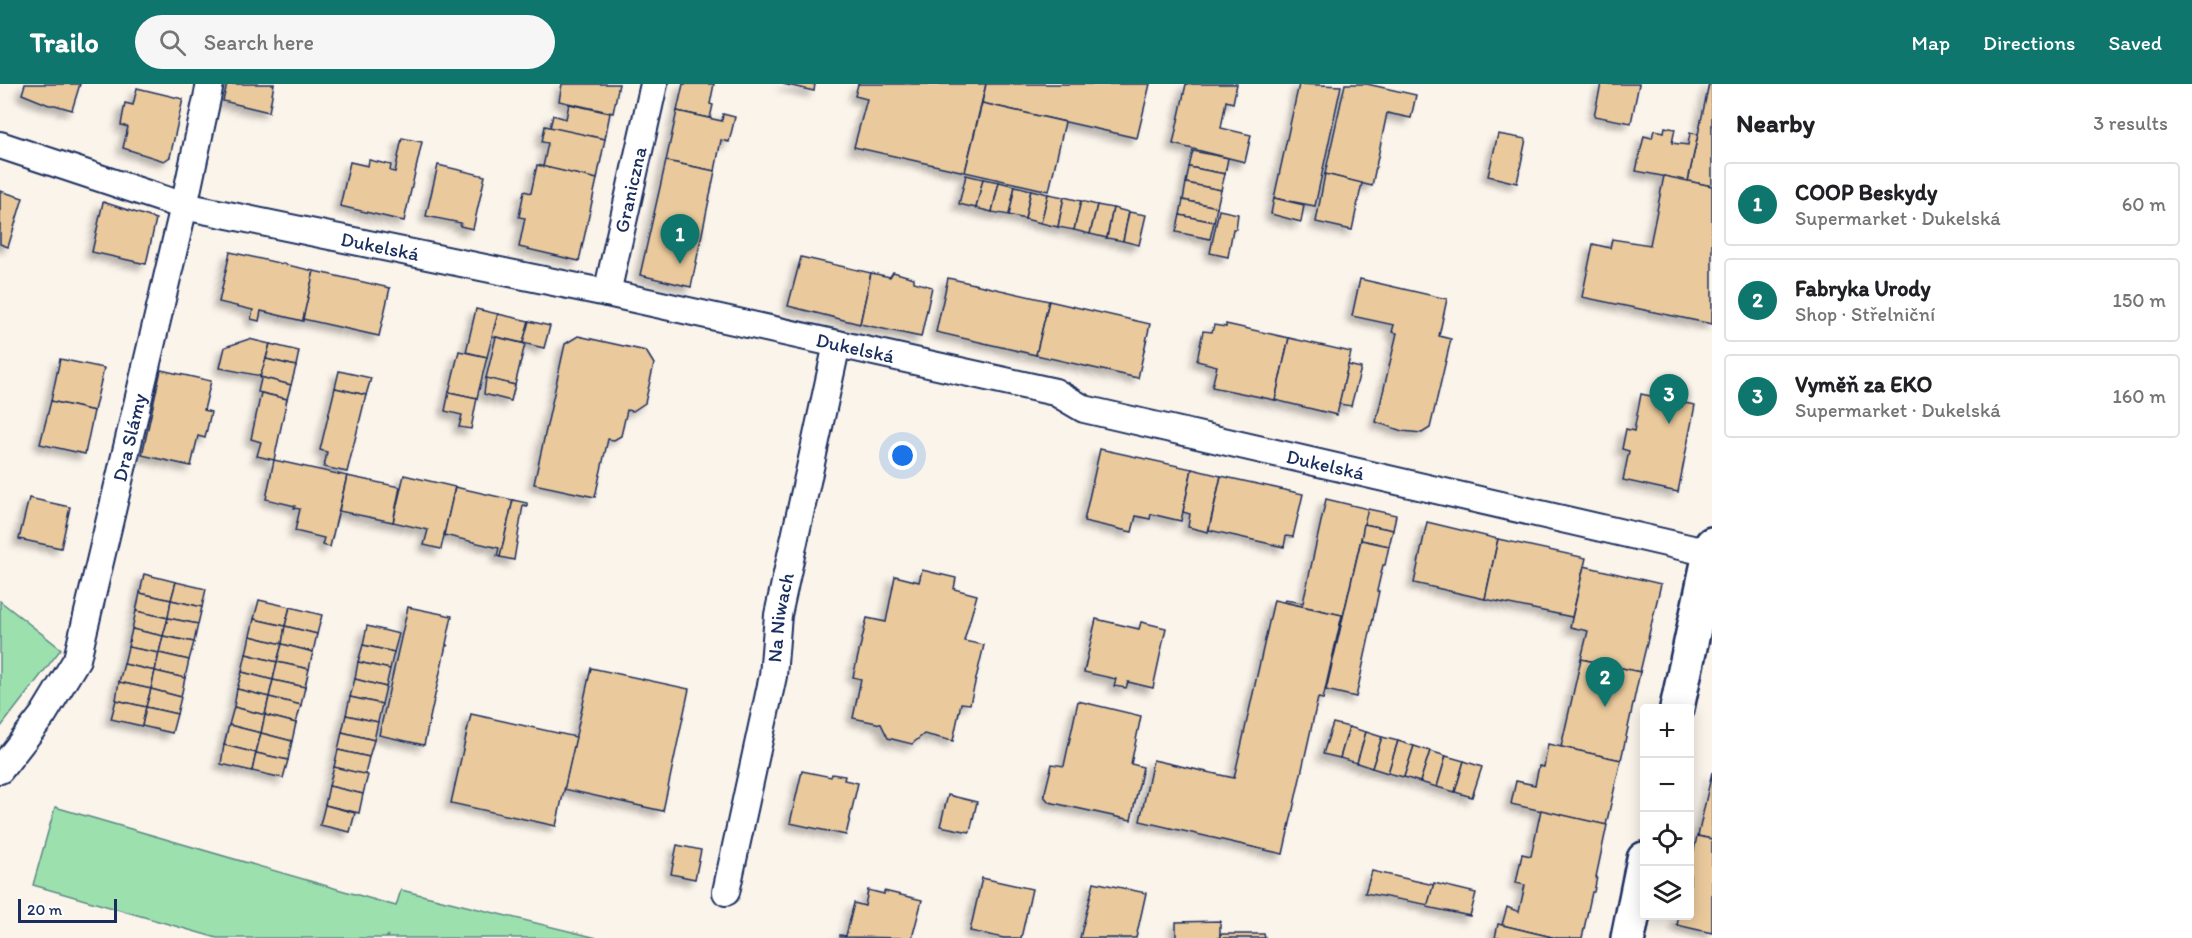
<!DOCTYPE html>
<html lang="en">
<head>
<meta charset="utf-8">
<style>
	body { margin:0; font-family:Itim,sans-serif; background:#f6f6f6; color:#202124 }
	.controls { position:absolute; right:18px; bottom:18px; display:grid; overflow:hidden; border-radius:6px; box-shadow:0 3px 15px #0003 }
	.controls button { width:54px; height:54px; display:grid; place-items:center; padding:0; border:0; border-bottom:2px solid #e0e0e0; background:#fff; color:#202124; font:30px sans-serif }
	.scale { position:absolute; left:18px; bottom:15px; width:99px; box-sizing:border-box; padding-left:6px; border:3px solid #1b2f5e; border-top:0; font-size:16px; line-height:21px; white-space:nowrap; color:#1b2f5e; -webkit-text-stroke:4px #fff; paint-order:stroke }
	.you { position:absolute; left:903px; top:372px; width:21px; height:21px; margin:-15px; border:4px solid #fff; border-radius:50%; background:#1a73e8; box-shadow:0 0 0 9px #1a73e833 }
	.badge { display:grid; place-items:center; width:39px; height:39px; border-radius:50%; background:#0f766e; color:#fff; font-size:20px; font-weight:700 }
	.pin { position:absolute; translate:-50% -50px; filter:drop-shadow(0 2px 3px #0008) }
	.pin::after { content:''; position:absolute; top:32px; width:21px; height:18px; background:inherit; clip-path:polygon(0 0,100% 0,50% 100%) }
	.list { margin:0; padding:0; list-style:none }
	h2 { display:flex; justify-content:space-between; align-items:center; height:78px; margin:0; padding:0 24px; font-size:26px }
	h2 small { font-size:20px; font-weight:400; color:#757577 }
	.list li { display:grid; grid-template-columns:39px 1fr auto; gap:18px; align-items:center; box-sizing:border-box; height:84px; margin:0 12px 12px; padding:0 12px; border:2px solid #e0e0e0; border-radius:6px }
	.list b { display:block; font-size:22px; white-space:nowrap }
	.list p { margin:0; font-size:20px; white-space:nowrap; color:#757577 }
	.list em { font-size:20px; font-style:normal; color:#757577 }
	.icon { flex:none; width:33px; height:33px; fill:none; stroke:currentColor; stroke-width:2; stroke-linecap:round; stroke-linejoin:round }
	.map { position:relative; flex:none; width:1712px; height:854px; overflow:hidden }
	header { display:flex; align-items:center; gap:36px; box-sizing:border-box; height:84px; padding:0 30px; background:#0f766e; color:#fff }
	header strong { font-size:28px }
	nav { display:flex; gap:33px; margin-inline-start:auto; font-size:21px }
	.search { width:420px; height:54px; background:#f6f6f6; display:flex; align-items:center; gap:15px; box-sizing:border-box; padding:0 21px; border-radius:33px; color:#757577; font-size:22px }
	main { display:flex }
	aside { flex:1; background:#fff }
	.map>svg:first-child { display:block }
</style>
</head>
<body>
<header>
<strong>Trailo</strong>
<div class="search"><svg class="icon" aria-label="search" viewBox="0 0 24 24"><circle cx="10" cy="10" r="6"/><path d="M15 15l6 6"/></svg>Search here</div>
<nav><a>Map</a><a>Directions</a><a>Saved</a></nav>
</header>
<main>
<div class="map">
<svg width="1712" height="854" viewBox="0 0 1712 854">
	<defs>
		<filter id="shadow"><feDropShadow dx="-5.5" dy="5.5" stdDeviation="3" flood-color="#0004"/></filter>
	</defs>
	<rect width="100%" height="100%" fill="#fbf4eb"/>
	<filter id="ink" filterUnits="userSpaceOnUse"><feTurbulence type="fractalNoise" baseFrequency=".0167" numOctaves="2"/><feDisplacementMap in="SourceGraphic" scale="12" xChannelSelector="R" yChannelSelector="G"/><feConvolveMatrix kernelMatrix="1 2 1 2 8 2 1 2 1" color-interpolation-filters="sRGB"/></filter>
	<g filter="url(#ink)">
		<g fill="#9ce1ad" stroke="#5c8886" stroke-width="1.5">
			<path d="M0 517 61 565 0 644Z"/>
			<path d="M55 723 396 822 401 806 597 854H387L388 851 386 854H217L33 801Z"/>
		</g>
		<g fill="#eac99c" stroke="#1b2f5e" stroke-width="1.5" filter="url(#shadow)">
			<path d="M25 0H80L72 26 55 21H49L22 10Z"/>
			<path d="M227 0H274L269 28 223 17Z"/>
			<path d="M562 0H619L613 29 559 17Z"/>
			<path d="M683 0H714L710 20 713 21 710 34 677 27Z"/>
			<path d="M783 0H815L814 7Z"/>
			<path d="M858 0H986L965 88 854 63 867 15 855 12Z"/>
			<path d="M986 0H1150L1137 54 982 19Z"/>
			<path d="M1186 0H1237L1233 19 1226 17 1221 44 1251 51 1245 78 1173 60Z"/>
			<path d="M1299 0 1341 2 1315 122 1274 114Z"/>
			<path d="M1345 0H1367L1416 11 1411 34 1387 29 1372 102 1325 90Z"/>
			<path d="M1601 0H1639L1631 39 1594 32Z"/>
			<path d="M1709 0H1712V102L1688 97Z"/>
			<path d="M137 4 183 15 170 73 164 77 123 64 128 43 121 41 125 19 133 21Z"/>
			<path d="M982 19 1065 38 1049 107 965 88Z"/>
			<path d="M569 20 610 29 605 55 550 44 553 31 566 35Z"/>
			<path d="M677 27 722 37 723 30 735 33 729 58 721 56 715 87 666 77Z"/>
			<path d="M545 42 605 55 597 95 543 83 548 59 542 58Z"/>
			<path d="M1665 43 1675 45 1672 59 1688 61 1690 49 1698 50 1688 97 1636 87 1644 52 1652 54 1654 46 1664 48Z"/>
			<path d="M1498 50 1526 55 1517 99 1488 92Z"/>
			<path d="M402 54 422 58 404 137 340 122 350 78 368 82 369 76 391 81 390 87 395 88Z"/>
			<path d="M1193 67 1228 74 1225 90 1189 83Z"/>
			<path d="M666 77 715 87 691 203 640 191Z"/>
			<path d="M438 81 485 92 473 145 460 142 461 139 426 132Z"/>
			<path d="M537 81 597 95 579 177 519 163 525 134 519 133 524 107 531 109Z"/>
			<path d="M1189 83 1225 90 1221 106 1186 99Z"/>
			<path d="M1325 90 1362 99 1352 146 1316 138Z"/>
			<path d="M966 91 983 95 976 124 959 120Z"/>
			<path d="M1664 92 1712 102V240L1582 213 1593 160 1610 164 1612 155 1650 161Z"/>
			<path d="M983 95 999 98 992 128 976 124Z"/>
			<path d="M999 98 1015 102 1009 131 992 128Z"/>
			<path d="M1186 99 1221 106 1217 123 1183 116Z"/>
			<path d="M1015 102 1031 106 1025 135 1009 131Z"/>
			<path d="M1031 106 1048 110 1041 139 1025 135Z"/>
			<path d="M0 107 23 114 8 163 0 160Z"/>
			<path d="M1048 110 1064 113 1058 143 1041 139Z"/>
			<path d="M1064 113 1081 117 1074 146 1058 143Z"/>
			<path d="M1274 114 1304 121 1301 138 1271 130Z"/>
			<path d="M1183 116 1217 123 1214 138 1180 131Z"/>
			<path d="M1081 117 1097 121 1090 150 1074 146Z"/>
			<path d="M103 118 156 135 146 180 92 168Z"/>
			<path d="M1097 121 1113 124 1107 154 1090 150Z"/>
			<path d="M1113 124 1129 128 1123 157 1107 154Z"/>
			<path d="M1219 126 1238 130 1236 145H1233L1228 173 1210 169Z"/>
			<path d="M1129 128 1146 131 1139 161 1123 157Z"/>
			<path d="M1180 131 1214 138 1210 155 1176 148Z"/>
			<path d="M230 168 314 187 303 237 261 227 259 237 251 235 253 226 219 218Z"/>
			<path d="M801 173 871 189 860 240 788 222Z"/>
			<path d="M314 187 390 204 379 252 303 235Z"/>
			<path d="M893 188 914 194V198L932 203 921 253 860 240 871 189 890 193Z"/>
			<path d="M948 194 1049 217 1036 271 936 248Z"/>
			<path d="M1360 195 1447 215 1439 252 1451 255 1430 344 1422 349 1402 347 1376 338 1397 249 1392 248 1394 241 1352 232Z"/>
			<path d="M1049 217 1150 240 1138 294 1036 271Z"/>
			<path d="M476 225 498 230 487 273 466 268Z"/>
			<path d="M498 230 529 237 523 259 492 252Z"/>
			<path d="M529 237 550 242 544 264 523 259Z"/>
			<path d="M1226 240 1289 254 1275 316 1212 303 1217 282 1197 277 1203 247 1212 248 1214 241 1226 243Z"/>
			<path d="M578 252 646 267 654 280 645 319 633 327 627 326 621 352 614 356 608 355 595 413 534 400 565 260Z"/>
			<path d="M496 253 525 260 515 301 486 294Z"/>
			<path d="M1289 254 1351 268 1337 331 1275 316Z"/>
			<path d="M249 255 270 260 261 292 220 284 225 263Z"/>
			<path d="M270 260 299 267 296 282 266 275Z"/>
			<path d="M459 267 487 273 477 314 449 308Z"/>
			<path d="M60 275 104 284 94 327 51 317Z"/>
			<path d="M266 275 296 282 291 301 260 293Z"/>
			<path d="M1348 281 1361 284 1351 322 1339 320Z"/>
			<path d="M161 286 211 297 204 326 211 328 205 354 198 352 191 382 142 371Z"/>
			<path d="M339 287 371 294 366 311 335 304Z"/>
			<path d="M260 293 291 301 287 315 258 308 261 295Z"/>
			<path d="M486 294 515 301 511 317 484 310Z"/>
			<path d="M335 304 366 311 347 388 324 383 327 368 320 366Z"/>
			<path d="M449 308 477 314 471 345 459 343 462 331 445 327Z"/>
			<path d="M261 309 287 315 274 376 257 372 261 358 251 355Z"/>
			<path d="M1641 310 1695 321 1678 408 1623 396 1629 367 1622 365 1626 345 1634 347Z"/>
			<path d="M51 317 94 327 85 370 40 360Z"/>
			<path d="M1100 365 1192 385 1181 437 1151 430 1150 435 1136 432 1132 448 1084 437Z"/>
			<path d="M274 376 347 392 330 463 322 461 324 454 295 447 300 425 294 424 295 422 266 415Z"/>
			<path d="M1192 385 1221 392 1208 448 1188 443 1190 430 1183 428Z"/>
			<path d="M404 391 455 403 441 465 424 461 428 446 393 438Z"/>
			<path d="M347 392 400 403 393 438 339 427Z"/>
			<path d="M1221 392 1303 410 1293 453 1286 452 1284 463 1209 446Z"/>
			<path d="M455 403 513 416 500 473 497 472 499 464 444 451Z"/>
			<path d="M29 414 70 423 61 464 19 455Z"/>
			<path d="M1326 415 1368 425 1326 606 1342 531 1284 518 1285 516 1303 519Z"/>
			<path d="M513 416 527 419V422L523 421 514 476 500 473Z"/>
			<path d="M1368 425 1396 431 1393 446 1364 440Z"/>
			<path d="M1427 438 1498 455 1485 515 1414 499Z"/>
			<path d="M1364 440 1393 446 1389 462 1361 456Z"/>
			<path d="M1498 455 1586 474 1572 533 1485 515Z"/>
			<path d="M1361 456 1389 462 1385 481H1383L1377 507H1379L1356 613 1326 606Z"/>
			<path d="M1584 482 1661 500 1640 588 1581 575 1588 547 1570 543Z"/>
			<path d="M922 486 956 494 954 505 977 511 964 557 984 561 970 620 961 619 953 657 924 650 912 660 888 654 881 640 853 634 861 595 853 593 867 534 886 538 895 492 919 498Z"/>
			<path d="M144 490 176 498 171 516 140 509Z"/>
			<path d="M176 498 206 505 202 523 171 516Z"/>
			<path d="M140 509 171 516 168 534 136 527Z"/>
			<path d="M171 516 202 523 198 540 168 534Z"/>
			<path d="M259 516 290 523 285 542 254 535Z"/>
			<path d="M1274 516 1342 531 1323 615 1318 614 1283 770 1140 737 1153 676 1234 694Z"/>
			<path d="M290 523 322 531 317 550 285 542Z"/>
			<path d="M408 523 452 532 446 560 448 562 446 561 424 661 379 651Z"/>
			<path d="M136 527 168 534 163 552 132 545Z"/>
			<path d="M168 534 198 540 194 558 163 552Z"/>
			<path d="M254 535 285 542 282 560 250 552Z"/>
			<path d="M1096 535 1139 545 1141 538 1166 544 1153 604 1128 598 1126 604 1114 602 1116 595 1084 588Z"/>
			<path d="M285 542 317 550 313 568 282 560Z"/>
			<path d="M367 542 399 550 394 568 363 561Z"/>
			<path d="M132 545 163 552 159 569 128 563Z"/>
			<path d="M163 552 194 558 189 576 159 569Z"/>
			<path d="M250 552 282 560 277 578 246 570Z"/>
			<path d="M282 560 313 568 309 585 277 578Z"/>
			<path d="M363 561 394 568 390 585 358 578Z"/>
			<path d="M128 563 159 569 155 587 124 580Z"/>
			<path d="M159 569 189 576 185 594 155 587Z"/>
			<path d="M246 570 277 578 273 596 242 588Z"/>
			<path d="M1581 575 1640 588 1621 676 1561 663Z"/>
			<path d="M277 578 309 585 305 603 273 596Z"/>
			<path d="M358 578 390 585 386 603 355 595Z"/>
			<path d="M124 580 155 587 151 605 119 598Z"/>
			<path d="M591 584 689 605 663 727 564 705Z"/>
			<path d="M155 587 185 594 181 613 151 605Z"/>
			<path d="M242 588 273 596 269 613 237 605Z"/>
			<path d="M355 595 386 603 382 620 350 613Z"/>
			<path d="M273 596 305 603 301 621 269 613Z"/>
			<path d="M119 598 151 605 146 623 116 616Z"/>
			<path d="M151 605 181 613 177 630 146 623Z"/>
			<path d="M237 605 269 613 265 631 234 623Z"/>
			<path d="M269 613 301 621 296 639 265 631Z"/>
			<path d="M350 613 382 620 378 638 346 631Z"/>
			<path d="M116 616 146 623 142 642 111 635Z"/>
			<path d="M1078 617 1141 632 1131 680 1143 683 1131 736 1049 718 1044 712 1052 680 1064 682Z"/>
			<path d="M146 623 177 630 172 649 142 642Z"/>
			<path d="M234 623 265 631 261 649 229 641Z"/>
			<path d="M471 630 576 653 556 742 451 719Z"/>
			<path d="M265 631 296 639 292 657 261 649Z"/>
			<path d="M346 631 378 638 374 656 342 648Z"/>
			<path d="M1333 639 1349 643 1340 674 1323 670Z"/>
			<path d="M229 641 261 649 256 669 224 661Z"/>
			<path d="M1349 643 1366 648 1357 679 1340 674Z"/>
			<path d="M342 648 374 656 369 673 338 666Z"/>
			<path d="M1366 648 1382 653 1372 684 1357 679Z"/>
			<path d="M261 649 292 657 288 676 256 669Z"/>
			<path d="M1382 653 1398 657 1388 689 1372 684Z"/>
			<path d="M1398 657 1414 662 1404 693 1388 689Z"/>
			<path d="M1548 660 1621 676 1606 741 1511 720 1516 697 1535 701 1539 682 1544 683Z"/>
			<path d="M224 661 256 669 252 687 221 680Z"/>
			<path d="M1414 662 1430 667 1420 698 1404 693Z"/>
			<path d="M338 666 369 673 365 691 334 683Z"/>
			<path d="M1430 667 1446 672 1437 703 1420 698Z"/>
			<path d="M256 669 288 676 283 694 252 687Z"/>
			<path d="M1446 672 1464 677 1455 708 1437 703Z"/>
			<path d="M1464 677 1482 683 1472 713 1455 708Z"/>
			<path d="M334 683 368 691 363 710 329 702Z"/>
			<path d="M802 687 831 693 832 690 845 692 844 696 858 699 846 751 790 739Z"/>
			<path d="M1712 688V755L1698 752Z"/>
			<path d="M329 702 363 710 359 729 325 721Z"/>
			<path d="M948 711 977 718 970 748 940 742Z"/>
			<path d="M325 721 355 729 350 748 320 741Z"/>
			<path d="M1541 726 1607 741 1596 793H1597L1594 808H1592L1582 854H1556L1502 841 1507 823 1519 828 1525 801 1516 799 1522 770 1531 772Z"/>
			<path d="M1697 752 1712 755V849L1677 841 1679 832H1690V785Z"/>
			<path d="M677 761 701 766 695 795 671 790Z"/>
			<path d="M1372 787 1434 801 1429 821 1365 809Z"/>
			<path d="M982 794 1032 805 1021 854H1004L970 847Z"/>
			<path d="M1094 798 1146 809 1136 854H1080Z"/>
			<path d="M1434 799 1476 809 1470 832 1427 823Z"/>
			<path d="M868 806 884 810V807L922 816 912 854 840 853V851L846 852 854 819 865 822Z"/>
			<path d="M1220 837V854H1176V838Z"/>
			<path d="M1498 840 1502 841 1556 854H1495Z"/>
			<path d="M1220 850H1264L1265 854H1220Z"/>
		</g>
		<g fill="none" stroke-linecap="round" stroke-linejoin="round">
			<g stroke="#1b2f5e" stroke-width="30">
				<g id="street">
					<path id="s1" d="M0 61 184 122 607 209 1055 308 1084 325 1710 469"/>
					<path id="s2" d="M607 209 654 0"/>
					<path id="s3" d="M0 686 43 631 77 575 184 122 210 0"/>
					<path id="s4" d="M726 808 773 592 778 531 837 260"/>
				</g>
			</g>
			<g stroke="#1b2f5e" stroke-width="38">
				<g id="secondary">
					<path d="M1677 624 1712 460"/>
					<path d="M1628 854 1644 775"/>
				</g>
			</g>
			<use href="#street" stroke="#fff" stroke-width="26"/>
			<use href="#secondary" stroke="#fff" stroke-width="33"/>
		</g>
	</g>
	<g text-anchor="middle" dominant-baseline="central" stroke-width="4.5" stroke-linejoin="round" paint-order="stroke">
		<g font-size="20" fill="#1b2f5e" stroke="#fff">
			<text stroke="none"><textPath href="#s2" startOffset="106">Graniczna</textPath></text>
			<text stroke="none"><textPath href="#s1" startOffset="394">Dukelská</textPath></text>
			<text stroke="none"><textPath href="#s1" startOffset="880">Dukelská</textPath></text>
			<text stroke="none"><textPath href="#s3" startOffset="363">Dra Slámy</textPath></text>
			<text stroke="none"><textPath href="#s1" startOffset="1366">Dukelská</textPath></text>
			<text stroke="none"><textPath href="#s4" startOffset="280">Na Niwach</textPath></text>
		</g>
	</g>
</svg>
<div class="controls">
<button>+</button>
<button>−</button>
<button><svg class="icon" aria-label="locate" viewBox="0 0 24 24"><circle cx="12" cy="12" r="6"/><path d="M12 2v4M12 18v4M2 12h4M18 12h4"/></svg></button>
<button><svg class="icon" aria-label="layers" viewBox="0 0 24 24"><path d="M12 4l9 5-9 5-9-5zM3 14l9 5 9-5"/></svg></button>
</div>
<div class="scale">20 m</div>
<div class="you"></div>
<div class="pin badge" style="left:680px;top:180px">1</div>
<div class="pin badge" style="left:1605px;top:623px">2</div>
<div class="pin badge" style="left:1669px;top:340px">3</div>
</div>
<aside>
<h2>Nearby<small>3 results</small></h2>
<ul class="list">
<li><span class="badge">1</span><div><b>COOP Beskydy</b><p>Supermarket · Dukelská</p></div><em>60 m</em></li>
<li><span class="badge">2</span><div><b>Fabryka Urody</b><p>Shop · Střelniční</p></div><em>150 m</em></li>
<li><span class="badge">3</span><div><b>Vyměň za EKO</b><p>Supermarket · Dukelská</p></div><em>160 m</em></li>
</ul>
</aside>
</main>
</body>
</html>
